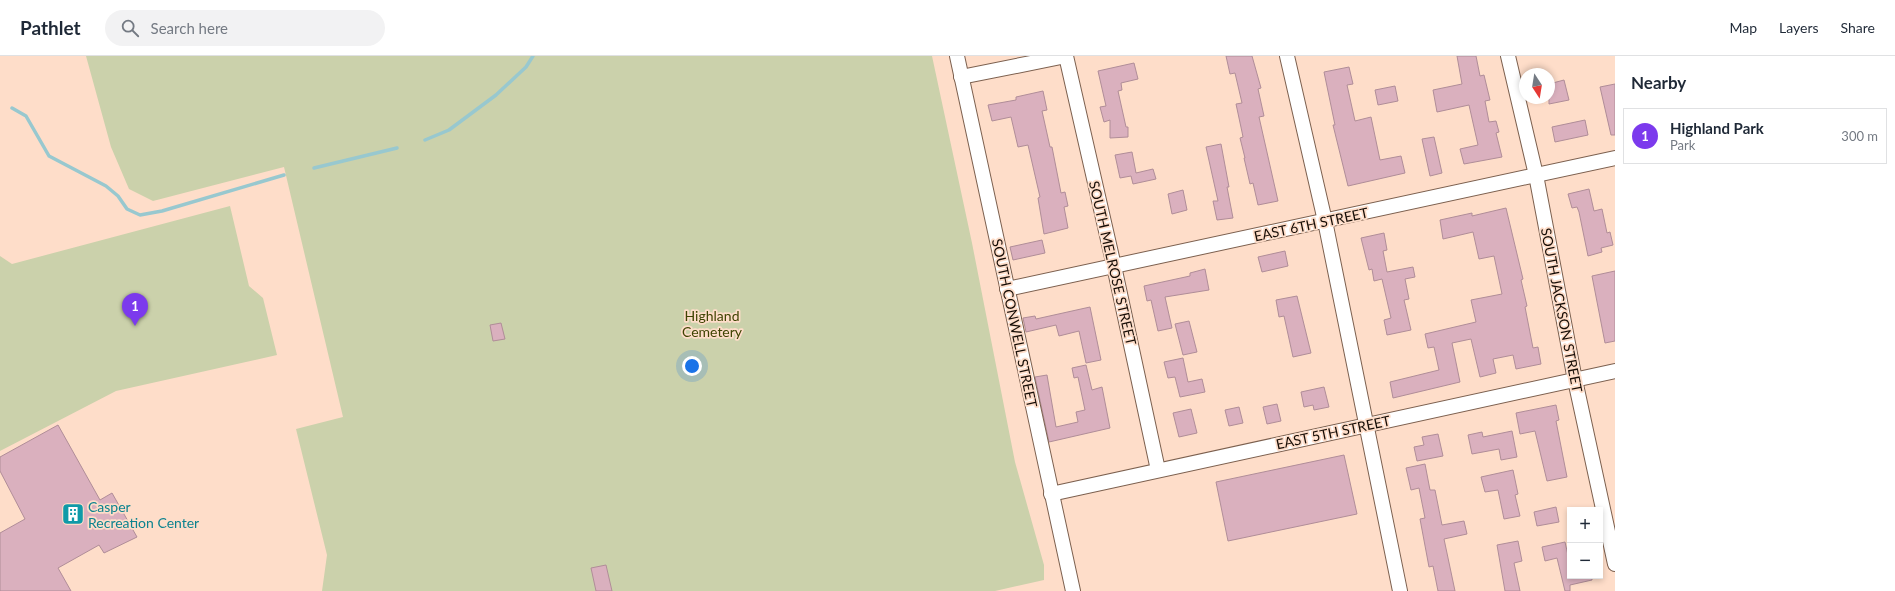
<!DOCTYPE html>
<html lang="en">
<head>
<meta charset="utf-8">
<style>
	body { margin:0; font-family:Lato,sans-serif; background:#f2f2f3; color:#1f2937 }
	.controls { position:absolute; right:12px; bottom:12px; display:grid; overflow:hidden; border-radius:0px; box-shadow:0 2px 6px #0003 }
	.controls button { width:36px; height:36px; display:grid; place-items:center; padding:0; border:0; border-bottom:1px solid #e0e1e3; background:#fff; color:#1f2937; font:20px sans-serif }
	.compass { position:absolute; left:1519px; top:12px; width:36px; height:36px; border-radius:50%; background:#fff; box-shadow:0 2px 6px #0003; rotate:168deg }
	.you { position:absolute; left:692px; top:310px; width:14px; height:14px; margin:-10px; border:3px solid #fff; border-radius:50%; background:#1a73e8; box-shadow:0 0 0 6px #1a73e833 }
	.badge { display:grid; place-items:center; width:26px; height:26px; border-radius:50%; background:#7c3aed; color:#fff; font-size:13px; font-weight:700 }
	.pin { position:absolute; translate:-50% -33px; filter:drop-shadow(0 1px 2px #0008) }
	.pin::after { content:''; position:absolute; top:21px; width:14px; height:12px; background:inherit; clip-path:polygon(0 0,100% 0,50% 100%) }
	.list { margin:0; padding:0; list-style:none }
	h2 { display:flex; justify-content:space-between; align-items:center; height:52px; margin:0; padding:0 16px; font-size:17px }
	h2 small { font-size:13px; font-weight:400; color:#747a83 }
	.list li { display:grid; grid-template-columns:26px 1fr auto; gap:12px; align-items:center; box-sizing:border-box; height:56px; margin:0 8px 8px; padding:0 8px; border:1px solid #e0e1e3; border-radius:0px }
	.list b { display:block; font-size:15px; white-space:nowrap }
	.list p { margin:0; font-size:13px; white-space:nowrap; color:#747a83 }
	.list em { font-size:13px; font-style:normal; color:#747a83 }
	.icon { flex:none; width:22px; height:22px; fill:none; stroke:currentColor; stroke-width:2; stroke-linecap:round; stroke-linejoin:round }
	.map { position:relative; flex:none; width:1615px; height:535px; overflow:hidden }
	header { display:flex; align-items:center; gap:24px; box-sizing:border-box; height:56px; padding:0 20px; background:#fff; border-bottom:1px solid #e0e1e3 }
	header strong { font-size:19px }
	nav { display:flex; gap:22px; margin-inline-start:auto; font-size:14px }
	.search { width:280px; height:36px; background:#f2f2f3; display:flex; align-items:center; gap:10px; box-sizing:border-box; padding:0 14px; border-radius:22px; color:#747a83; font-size:15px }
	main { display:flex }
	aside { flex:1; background:#fff }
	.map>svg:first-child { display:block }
</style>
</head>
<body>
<header>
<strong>Pathlet</strong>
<div class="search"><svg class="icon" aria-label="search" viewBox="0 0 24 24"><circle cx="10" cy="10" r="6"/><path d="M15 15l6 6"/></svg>Search here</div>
<nav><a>Map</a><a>Layers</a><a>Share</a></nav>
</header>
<main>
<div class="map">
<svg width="1615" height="535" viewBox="0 0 1615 535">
	<rect width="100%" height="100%" fill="#feddc9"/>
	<g fill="#cbd1ab">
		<path d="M86 0H932L972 187 1015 406 1044 509V524L995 535H322L327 499 296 373 343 361 284 111 153 145 129 133 111 91Z"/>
		<path d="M230 150 249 230 263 242 277 299 116 335 0 395V200L12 208Z"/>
	</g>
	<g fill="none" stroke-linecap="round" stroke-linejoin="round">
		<g stroke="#98c8cf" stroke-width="3.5">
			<path d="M12 52 26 60 49 100 106 130 118 140 127 153 140 159 162 155 284 119"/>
			<path d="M425 84 449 74 496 39 526 11 533 0"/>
			<path d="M314 112 397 92"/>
		</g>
	</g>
	<g fill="#dab0be" stroke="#b08d98">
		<path d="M1226 0H1252L1261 32 1258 33 1264 60 1259 61 1278 145 1258 149 1253 127 1250 128 1244 102H1245L1240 82 1243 81 1242 76 1236 48 1242 47 1235 17 1230 18Z"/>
		<path d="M1457 0H1476L1480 20 1484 19 1490 44 1485 45 1489 66 1496 65 1499 76 1496 77 1502 101 1464 108 1460 93 1478 89 1469 49 1437 56 1433 34 1462 28Z"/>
		<path d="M1134 7 1138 23 1121 27 1122 34 1118 35 1126 71H1128V81L1110 82V64L1104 66 1100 51 1106 50 1098 15Z"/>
		<path d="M1349 11 1353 28 1347 29 1355 65 1371 61 1380 104 1401 100 1405 117 1348 130 1333 69H1335L1324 16Z"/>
		<path d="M1564 24 1569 44 1549 48V28Z"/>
		<path d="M1615 28V79H1611L1600 31Z"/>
		<path d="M1395 30 1398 45 1378 49 1375 34Z"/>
		<path d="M1043 35 1047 54 1042 55 1050 91H1052L1061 137 1065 136 1068 150 1064 151 1068 172 1044 178 1038 142 1040 141 1028 89 1018 91 1011 61 992 65 988 49 1016 44V41Z"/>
		<path d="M1585 64 1588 79 1555 86 1552 71Z"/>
		<path d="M1434 81 1442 117 1430 120 1422 83Z"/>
		<path d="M1221 88 1229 131H1227L1233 162 1217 164 1213 145H1218L1206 91Z"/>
		<path d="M1132 96 1136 117 1153 113 1156 123 1133 128 1131 120 1120 122 1115 99Z"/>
		<path d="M1589 133 1594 155 1602 153 1607 177 1610 176 1613 189 1601 192 1602 196 1588 200 1579 156 1577 151 1572 152 1568 138Z"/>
		<path d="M1183 134 1187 154 1172 158 1168 138Z"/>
		<path d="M1506 152 1523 223 1521 224 1527 250 1525 251 1533 292 1538 291 1541 308 1516 313 1513 299 1493 303 1496 317 1480 321 1471 283 1452 287 1460 326 1393 342 1390 326 1439 314 1434 291 1428 292 1425 278 1476 266 1471 244 1502 238 1494 200 1479 203 1473 176 1443 183 1440 164 1472 157V160Z"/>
		<path d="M1384 177 1387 194 1383 195 1387 216 1413 211 1415 221 1405 223 1409 243 1404 244 1411 274 1387 279 1384 264 1391 262 1382 223 1374 225 1372 213 1369 214 1361 182Z"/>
		<path d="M1042 184 1045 197 1013 204 1010 191Z"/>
		<path d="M1285 195 1288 210 1262 216 1258 201Z"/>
		<path d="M1205 213 1209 234 1165 241 1172 272 1158 275 1151 244 1147 245 1144 230 1190 220V217Z"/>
		<path d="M1615 215V285L1605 287 1592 220Z"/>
		<path d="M1297 240 1311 297 1293 301 1284 260 1279 261 1276 244Z"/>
		<path d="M1090 251 1101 304 1086 307 1079 275 1059 280 1056 269 1026 276 1023 262 1035 260 1036 263Z"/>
		<path d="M1189 265 1197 296 1183 299 1175 268Z"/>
		<path d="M501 267 505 283 493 285 490 269Z"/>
		<path d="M1183 302 1188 326 1202 323 1205 336 1180 341 1175 321 1168 322 1164 306Z"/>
		<path d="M1086 309 1092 334 1102 331 1110 372 1049 386 1035 321 1047 319 1056 371 1078 366 1076 356 1085 354 1078 321 1074 322 1072 312Z"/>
		<path d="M1324 331 1329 351 1314 354 1313 349 1304 351 1301 336Z"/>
		<path d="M1277 348 1281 365 1267 368 1263 351Z"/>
		<path d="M1556 349 1559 364 1556 365 1567 421 1547 425 1535 375 1520 378 1516 357Z"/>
		<path d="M1239 351 1243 367 1229 370 1225 354Z"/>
		<path d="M1191 353 1197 377 1179 381 1173 357Z"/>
		<path d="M58 369 100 444 112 437 137 481 104 497 99 489 58 512 71 535H0V477L25 463 0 415V401Z"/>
		<path d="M1512 375 1517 401 1501 404 1499 393 1472 398 1468 379 1482 376 1483 381Z"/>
		<path d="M1438 378 1443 400 1417 405 1414 391 1424 389 1422 381Z"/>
		<path d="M1344 399 1357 458 1228 485 1216 426Z"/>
		<path d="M1425 408 1430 434H1435L1442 469 1464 465 1467 478 1444 483 1455 535H1438L1433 510 1429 511 1420 463 1425 462 1419 432 1411 434 1406 412Z"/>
		<path d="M1513 414 1518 438 1515 439 1520 460 1504 463 1498 434 1485 436 1481 421Z"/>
		<path d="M1556 451 1559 466 1537 470 1534 456Z"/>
		<path d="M1518 485 1522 505 1514 507 1520 535H1505L1497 489Z"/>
		<path d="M1565 486 1570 508V520H1592V524L1570 529V535H1565L1557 502 1545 505 1542 491Z"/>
		<path d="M606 509 612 535H596L591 512Z"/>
	</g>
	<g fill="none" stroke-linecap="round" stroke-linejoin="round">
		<g stroke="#7c604f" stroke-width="16">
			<g id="minor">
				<path d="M957 0 1073 535"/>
				<path d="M1066 0 1114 210 1158 414"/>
				<path d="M1287 0 1325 165 1400 535"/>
				<path d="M1508 0 1536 119 1575 324 1615 508"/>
				<path d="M961 21 1066 0"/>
				<path d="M1007 233 1615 102"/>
				<path d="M1051 438 1615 315"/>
			</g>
		</g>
		<use href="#minor" stroke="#fff" stroke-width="14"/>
	</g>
	<defs>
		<g id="building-square" transform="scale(1.15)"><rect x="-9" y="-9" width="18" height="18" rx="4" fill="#0f9aa8" stroke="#feddc9"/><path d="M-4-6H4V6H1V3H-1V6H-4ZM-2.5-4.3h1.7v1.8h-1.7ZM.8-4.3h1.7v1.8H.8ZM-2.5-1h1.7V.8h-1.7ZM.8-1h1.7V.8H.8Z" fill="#fff"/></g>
	</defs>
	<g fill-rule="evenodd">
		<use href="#building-square" x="73" y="458"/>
	</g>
	<g text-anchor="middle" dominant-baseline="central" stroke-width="3.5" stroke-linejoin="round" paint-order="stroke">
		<g font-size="14" fill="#170d06" stroke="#feddc9">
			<text transform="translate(1311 168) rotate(-12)">EAST 6TH STREET</text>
			<text transform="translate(1113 207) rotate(77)">SOUTH MELROSE STREET</text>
			<text transform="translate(1562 254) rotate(79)">SOUTH JACKSON STREET</text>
			<text transform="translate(1015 267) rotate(78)">SOUTH CONWELL STREET</text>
			<text transform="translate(1333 376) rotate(-12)">EAST 5TH STREET</text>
		</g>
		<g font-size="14" fill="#3e4302" stroke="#feddc9">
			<text x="712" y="259">Highland<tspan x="712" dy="16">Cemetery</tspan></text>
		</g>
		<g font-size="14" fill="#0d838f" stroke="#feddc9" text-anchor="start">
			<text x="88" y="450">Casper<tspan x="88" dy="16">Recreation Center</tspan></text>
		</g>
	</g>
</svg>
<div class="controls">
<button>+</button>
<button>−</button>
</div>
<svg class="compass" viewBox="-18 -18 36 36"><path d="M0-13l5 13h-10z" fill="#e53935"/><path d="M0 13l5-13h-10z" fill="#747a83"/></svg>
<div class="you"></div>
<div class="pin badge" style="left:135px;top:270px">1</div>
</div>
<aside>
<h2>Nearby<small></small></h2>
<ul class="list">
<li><span class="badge">1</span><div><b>Highland Park</b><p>Park</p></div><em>300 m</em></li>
</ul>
</aside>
</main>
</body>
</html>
